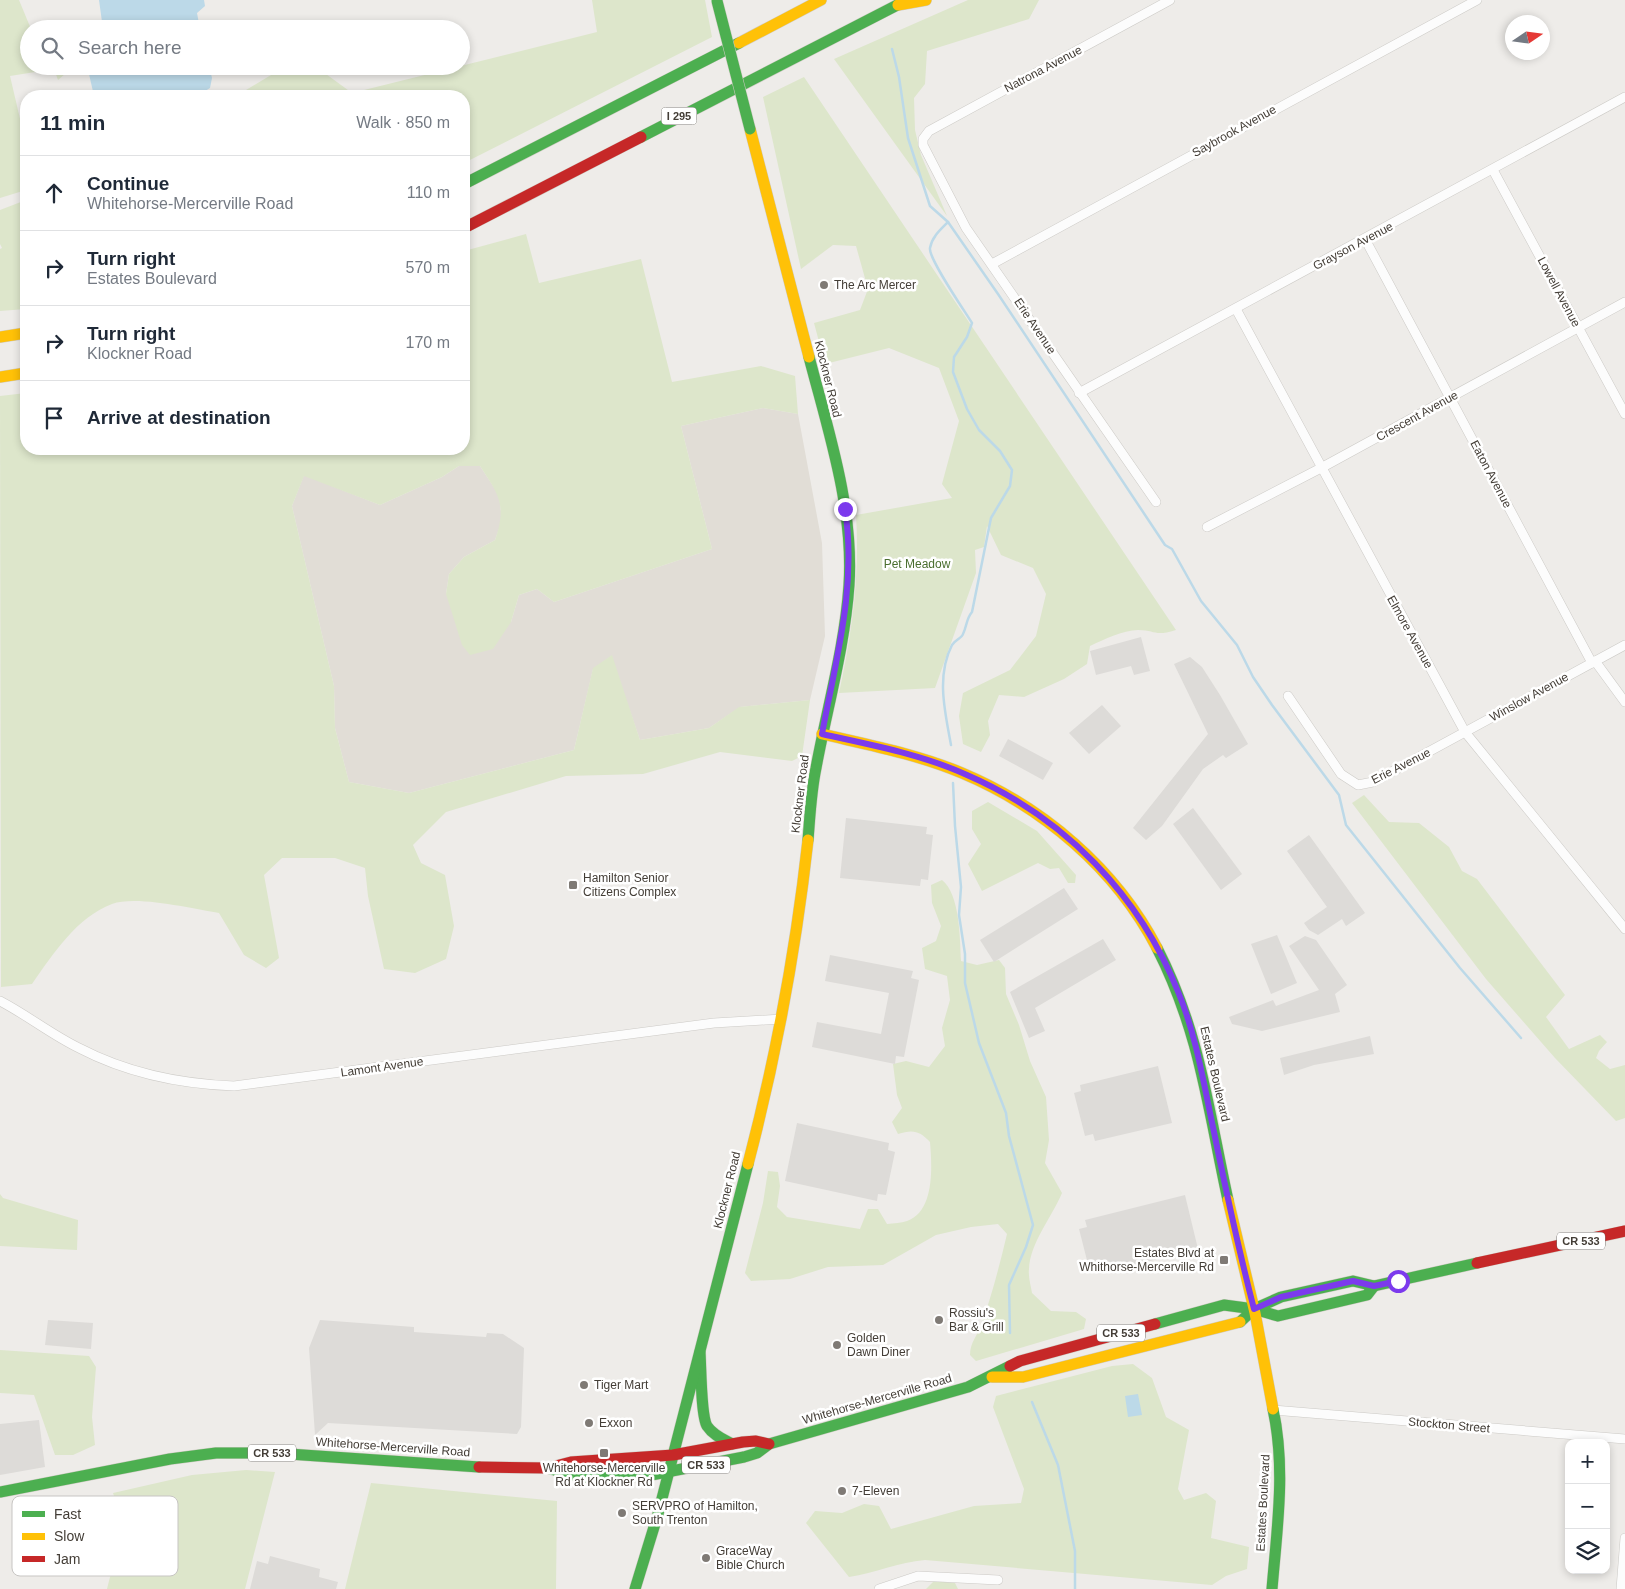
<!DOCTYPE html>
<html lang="en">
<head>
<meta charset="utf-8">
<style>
	body { margin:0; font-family:Helvetica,sans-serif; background:#f6f6f7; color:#1f2937 }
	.controls { position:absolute; right:15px; bottom:15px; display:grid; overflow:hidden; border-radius:10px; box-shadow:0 2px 8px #0003 }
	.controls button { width:45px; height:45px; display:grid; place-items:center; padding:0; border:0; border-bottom:1px solid #e0e1e3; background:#fff; color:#1f2937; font:25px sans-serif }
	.compass { position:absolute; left:1505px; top:15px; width:45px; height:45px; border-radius:50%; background:#fff; box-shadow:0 2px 8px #0003; rotate:77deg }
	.stop { position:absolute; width:15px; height:15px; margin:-11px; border:4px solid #7c3aed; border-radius:50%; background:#fff }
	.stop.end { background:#7c3aed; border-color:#fff; box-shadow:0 1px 5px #0008 }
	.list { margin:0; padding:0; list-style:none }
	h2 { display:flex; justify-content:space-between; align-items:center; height:65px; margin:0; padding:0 20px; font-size:21px }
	h2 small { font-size:16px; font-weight:400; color:#747a83 }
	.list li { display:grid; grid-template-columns:32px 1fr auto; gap:15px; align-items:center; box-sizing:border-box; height:75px; padding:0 20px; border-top:1px solid #e0e1e3 }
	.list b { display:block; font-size:19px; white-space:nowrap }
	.list p { margin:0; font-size:16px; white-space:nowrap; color:#747a83 }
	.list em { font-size:16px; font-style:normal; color:#747a83 }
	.icon { flex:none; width:28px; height:28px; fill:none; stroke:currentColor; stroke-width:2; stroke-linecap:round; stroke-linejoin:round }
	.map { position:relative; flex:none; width:1625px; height:1589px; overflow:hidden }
	.search { position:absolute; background:#fff; box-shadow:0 2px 8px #0003; left:20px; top:20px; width:450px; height:55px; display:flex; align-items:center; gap:12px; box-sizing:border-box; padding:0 18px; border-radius:28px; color:#747a83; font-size:19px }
	.panel { position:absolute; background:#fff; box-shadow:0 2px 8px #0003; left:20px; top:90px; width:450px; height:365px; border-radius:20px }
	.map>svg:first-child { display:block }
</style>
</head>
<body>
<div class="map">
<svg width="1625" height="1589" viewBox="0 0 1625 1589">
	<rect width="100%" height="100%" fill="#eeece9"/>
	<path fill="#e1ddd6" d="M763 408 798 414 822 543 825 636 810 700 740 707 709 728 640 740 611 656 593 669 574 750 409 793 349 782 335 728 334 686 292 506 304 475 380 505 442 477 459 466H480L499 495 502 520 495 540 464 557 449 574 446 594 511 622 519 595 537 589 554 602 712 549 681 426Z"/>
	<g fill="#dde6cb">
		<path d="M0 0H19L31 29H29V66H74L58 80 54 69 10 76 21 123 26 122V190L0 198Z"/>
		<path d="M592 0H705L712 37 464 163V96H236L286 66H315L352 93 597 32Z"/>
		<path d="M968 0H1039L1029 19 927 51 925 84 914 98 915 130 921 155 947 216 834 59Z"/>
		<path d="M77 20 82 29H42Z"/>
		<path d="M804 77 1176 630C1154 637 1156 630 1138 630 1123 630 1103 640 1090 646L1087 664 1064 679 1024 697 999 695 988 721 990 735 981 752 963 744 959 716 963 693 1010 670 1036 636 1046 594 1033 568 1001 555 987 526 984 547 975 550 976 573 935 688 839 693C852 633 860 576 856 515L952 498 942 484 959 421 939 368 889 348 825 364 814 323 860 310 868 289 856 246 833 245 801 269 763 97Z"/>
		<path d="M26 200V309L0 311V249L2 248 0 244V210Z"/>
		<path d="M526 234 539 283 641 259 672 382 761 366 795 376 798 414 763 408 681 426 712 549 554 602 537 589 519 595 511 622 493 649 470 655 462 645 446 594 449 574 464 557 495 540C507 505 499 495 480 466H459L442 477 380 505 304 476 292 506 334 686 335 728 349 782 409 793 574 750 593 668 612 655 640 740 709 728 739 707 810 700 802 756 792 761 720 752 643 774 566 776 446 812 413 845 421 863 445 875 454 926 446 959 415 973 384 969 368 896 365 868 335 858H282L264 875 279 958 266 968 244 955 219 913C193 909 137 895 112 904 77 917 53 954 32 984L1 987 0 396 26 393V449H464V251Z"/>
		<path d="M1364 795 1389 822 1419 823 1449 847 1462 871 1477 879 1565 995 1546 1017 1569 1049 1600 1035 1607 1042 1599 1051 1596 1058 1610 1069 1625 1065V1118L1616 1121 1555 1058 1486 979 1352 803Z"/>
		<path d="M988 802 1037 831 1076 875 1075 883H1068L1059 868 1050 869 1038 863 982 891 968 864 981 844 972 829V811Z"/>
		<path d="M942 880C960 894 960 939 961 961L977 965 999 960 1005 968 1006 994 1019 1025 1030 1061 1046 1097 1049 1140 1045 1163 1062 1193C1052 1217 1030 1243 1029 1269 1028 1277 1031 1286 1032 1293L1051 1311 1076 1312 1086 1319 1084 1329 976 1361 970 1355C970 1342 978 1335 982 1323 992 1294 1000 1264 1007 1234L998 1224 971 1227 936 1235 883 1265 828 1267 790 1279 751 1281 745 1273 763 1203 768 1171 778 1172 780 1186 777 1207 787 1217 860 1229 868 1209H878L887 1224C894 1223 901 1223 907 1221 935 1211 932 1166 930 1142 920 1131 913 1129 898 1134L892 1122 902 1108 897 1095 893 1064 906 1061 929 1067 945 1046 942 1028 950 1000 947 976 925 969 922 948 936 941 941 926 932 903 931 885Z"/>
		<path d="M0 1194 3 1198 78 1220 77 1250 0 1246Z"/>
		<path d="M0 1350 89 1356 96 1367 92 1417 95 1445 73 1455H55L34 1395 0 1393Z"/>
		<path d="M1133 1364 1152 1378 1166 1417 1189 1430 1178 1489 1184 1500 1206 1493 1216 1501 1211 1538 1249 1547 1247 1569 1226 1576 1212 1585 925 1560C899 1562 875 1573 849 1577L806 1523 815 1511 842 1513 864 1504 879 1506 891 1529 974 1506 1021 1503 1024 1489 993 1407 996 1396 1112 1366Z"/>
		<path d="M246 1470 275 1472 245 1589H107C116 1552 126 1531 113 1493L192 1475Z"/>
		<path d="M371 1483 557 1501 556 1589H345Z"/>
		<path d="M934 1581 955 1583 958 1589H926Z"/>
	</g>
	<g fill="#dddbd8">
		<path d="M1141 637 1150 671 1134 675 1131 666 1096 675 1090 651Z"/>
		<path d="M1190 657 1202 667 1220 695 1248 744 1226 758 1223 755 1203 769 1162 826 1146 840 1133 828 1208 734 1174 664Z"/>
		<path d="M1102 705 1121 726 1089 754 1069 733Z"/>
		<path d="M1008 739 1053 763 1043 780 999 756Z"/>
		<path d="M1193 808 1242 874 1221 890 1173 824Z"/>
		<path d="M846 818 927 827 926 834 933 835 928 880 921 879 920 886 840 878Z"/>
		<path d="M1309 835 1365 913 1346 926 1342 919 1318 935 1309 930 1304 923 1327 907 1287 851Z"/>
		<path d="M1064 888 1078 909 994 962 980 940Z"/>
		<path d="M1277 935 1297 983 1271 994 1251 944Z"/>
		<path d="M1305 936 1316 940 1347 985 1335 994 1340 1012 1262 1031 1232 1024 1229 1017 1273 1000 1276 1006 1319 990 1289 946Z"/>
		<path d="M1103 939 1116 960 1035 1008 1045 1031 1029 1038 1010 992Z"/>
		<path d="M830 955 913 971 911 978 919 980 904 1057 896 1056 895 1064 812 1047 817 1022 881 1034 889 993 825 981Z"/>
		<path d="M1370 1036 1374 1054 1314 1065 1284 1075 1280 1058Z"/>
		<path d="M1158 1066 1172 1123 1095 1141 1093 1134 1085 1136 1074 1093 1081 1091 1080 1085Z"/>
		<path d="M797 1123 889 1143 888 1150 895 1152 886 1195 878 1194 877 1201 785 1181Z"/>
		<path d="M1185 1195 1198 1249 1098 1274 1096 1267 1089 1268 1079 1229 1087 1227 1085 1220Z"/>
		<path d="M48 1320 93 1323 91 1349 45 1345Z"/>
		<path d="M320 1320 414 1327V1332L486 1337 487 1333 503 1334 524 1348 521 1427 517 1434 328 1423 315 1435 309 1348Z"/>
		<path d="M39 1420 45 1467 0 1475V1424Z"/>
		<path d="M270 1556 320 1569 319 1577 338 1582 336 1589H250L257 1561 268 1564Z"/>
	</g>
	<g fill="#bcd9e8">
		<path d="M99 0H204L205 6 197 13 200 29H103Z"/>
		<path d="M98 66H209L212 78 210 88 197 96H94L89 74Z"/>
		<path d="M1138 1394 1142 1415 1128 1417 1125 1396Z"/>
	</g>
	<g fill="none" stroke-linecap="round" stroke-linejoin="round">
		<g stroke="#bcd9e8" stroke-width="2.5">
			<path d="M892 49 899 77 908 138 930 206 948 222 998 294 1165 545 1172 549 1201 601 1237 645 1253 677 1272 705 1339 795 1346 825 1460 968 1521 1038"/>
			<path d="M948 222C940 230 932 237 930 248 928 258 964 310 972 323L967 337 954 357 953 372 967 409 979 430 1000 451 1012 470 1010 486 991 518 972 612C966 619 967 626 963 634 962 638 955 640 952 645 936 676 945 712 951 745"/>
			<path d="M953 783 955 826 961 887 959 915 965 954V983L979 1043 1006 1113 1009 1136 1033 1225 1026 1247 1009 1285 1010 1333"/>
			<path d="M1032 1402 1058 1465 1075 1551V1589"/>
		</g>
		<g stroke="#cccac6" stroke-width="10">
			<g id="street">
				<path d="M1493 170 1625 414"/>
				<path d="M1365 239 1592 663"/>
				<path d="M992 264 1477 0"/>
				<path d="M1236 309 1465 732 1625 929"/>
				<path d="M1079 393 1625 97"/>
				<path d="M1156 502 966 228 923 145V139L929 131 1170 0"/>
				<path d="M1207 527 1321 468 1625 302"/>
				<path d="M1595 661 1625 702"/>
				<path d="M1288 696 1341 774 1358 785 1373 782 1625 645"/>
				<path d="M0 1001C27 1015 52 1035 79 1048 127 1073 180 1084 234 1086L714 1023 781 1019"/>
				<path d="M1273 1410 1625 1439"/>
				<path d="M879 1589 918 1576 998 1580"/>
				<path d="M1621 1589 1625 1538"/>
			</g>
		</g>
		<g stroke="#cfcbc3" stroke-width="12">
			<g id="fast">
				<path d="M641 137 907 0"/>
				<path d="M464 184 739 43"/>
				<path d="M808 840C810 816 811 792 816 768 827 708 845 646 849 585 854 508 828 430 809 357"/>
				<path d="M1157 948C1200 1032 1208 1109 1228 1200"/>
				<path d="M1240 1322 1254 1309 1281 1297 1353 1281 1374 1286 1477 1263"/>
				<path d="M1155 1324 1224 1305 1254 1309 1278 1316 1367 1295 1374 1286"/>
				<path d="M700 1352C701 1367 701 1416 707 1426 713 1435 723 1439 732 1444"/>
				<path d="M548 1468 571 1475 595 1478 646 1476 744 1457 757 1453 769 1444 968 1387 1010 1366"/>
				<path d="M0 1492 170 1459 216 1453H274L479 1467"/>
				<path d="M635 1589 658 1514 748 1164"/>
				<path d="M1272 1589C1277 1528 1286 1469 1273 1409"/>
			</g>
		</g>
		<g stroke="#cfcbc3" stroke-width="12">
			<g id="slow">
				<path d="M898 5 926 0"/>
				<path d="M739 43 821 0"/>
				<path d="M750 129 809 357"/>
				<path d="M0 337 26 333"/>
				<path d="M0 377 26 373"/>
				<path d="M822 734C869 745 917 754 962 773 1043 807 1116 869 1157 948"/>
				<path d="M748 1164C776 1057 796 949 808 840"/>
				<path d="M1228 1200 1255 1313 1273 1409"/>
				<path d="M992 1377H1023L1240 1322"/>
			</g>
		</g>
		<g stroke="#cfcbc3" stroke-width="12">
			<g id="jam">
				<path d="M464 228 641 137"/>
				<path d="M1477 1263 1625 1231"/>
				<path d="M1010 1366 1020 1361 1155 1324"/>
				<path d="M479 1467 548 1468 571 1462 673 1455 743 1442 756 1441 769 1444"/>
			</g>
		</g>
		<use href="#street" stroke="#fcfcfc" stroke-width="9"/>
		<use href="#fast" stroke="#4caf50" stroke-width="11"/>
		<use href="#slow" stroke="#ffc107" stroke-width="11"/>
		<use href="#jam" stroke="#c62828" stroke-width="11"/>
		<g stroke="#cfcbc3" stroke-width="12" stroke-linecap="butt">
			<path id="fast-bridge" d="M717 1 750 129"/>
		</g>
		<use href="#fast-bridge" stroke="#4caf50" stroke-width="11"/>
	</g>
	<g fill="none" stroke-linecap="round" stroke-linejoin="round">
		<path stroke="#7c3aed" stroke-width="6" d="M845 509C857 586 836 659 822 734 871 745 921 754 967 775 1064 817 1140 895 1179 994 1197 1038 1204 1086 1214 1132 1226 1191 1239 1251 1254 1309L1281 1297 1353 1281 1374 1286 1398 1281"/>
	</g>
	<g fill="#7f7a75" stroke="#fff" stroke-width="2">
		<circle cx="824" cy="285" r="5"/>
		<rect x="568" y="880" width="10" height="10" rx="2.5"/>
		<rect x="1219" y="1255" width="10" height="10" rx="2.5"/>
		<circle cx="939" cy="1320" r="5"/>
		<circle cx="837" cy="1345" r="5"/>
		<circle cx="584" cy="1385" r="5"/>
		<circle cx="589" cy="1423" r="5"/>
		<rect x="599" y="1448" width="10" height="10" rx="2.5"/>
		<circle cx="842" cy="1491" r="5"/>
		<circle cx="622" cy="1513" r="5"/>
		<circle cx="706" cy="1558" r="5"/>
	</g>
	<g text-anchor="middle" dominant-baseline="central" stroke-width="5" stroke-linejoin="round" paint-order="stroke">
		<g fill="#fff" stroke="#7b7772" stroke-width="1">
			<rect x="661.5" y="107.5" width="35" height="17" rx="4"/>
			<rect x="1557" y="1232.5" width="48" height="17" rx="4"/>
			<rect x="1097" y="1324.5" width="48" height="17" rx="4"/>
			<rect x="248" y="1444.5" width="48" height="17" rx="4"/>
			<rect x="682" y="1456.5" width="48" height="17" rx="4"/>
		</g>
		<g font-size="11" font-weight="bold" fill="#433d36">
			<text x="679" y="116">I 295</text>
			<text x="1581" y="1241">CR 533</text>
			<text x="1121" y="1333">CR 533</text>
			<text x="272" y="1453">CR 533</text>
			<text x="706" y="1465">CR 533</text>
		</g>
		<g font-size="12" fill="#433d36" stroke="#fff">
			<text transform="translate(1043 69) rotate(-28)">Natrona Avenue</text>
			<text transform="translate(1234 131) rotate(-29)">Saybrook Avenue</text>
			<text transform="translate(1353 246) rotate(-28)">Grayson Avenue</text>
			<text transform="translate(1559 292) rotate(62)">Lowell Avenue</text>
			<text transform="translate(1035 326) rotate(56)">Erie Avenue</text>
			<text transform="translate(828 379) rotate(76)">Klockner Road</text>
			<text transform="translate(1417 416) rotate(-29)">Crescent Avenue</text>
			<text transform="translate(1491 474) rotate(62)">Eaton Avenue</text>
			<text transform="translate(1410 632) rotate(61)">Elmore Avenue</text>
			<text transform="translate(1529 697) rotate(-29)">Winslow Avenue</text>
			<text transform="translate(1401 766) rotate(-27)">Erie Avenue</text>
			<text transform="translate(800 794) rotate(-83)">Klockner Road</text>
			<text transform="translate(382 1067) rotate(-8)">Lamont Avenue</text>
			<text transform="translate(1215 1074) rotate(77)">Estates Boulevard</text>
			<text transform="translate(727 1190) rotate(-76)">Klockner Road</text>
			<text transform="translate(877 1399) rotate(-16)">Whitehorse-Mercerville Road</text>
			<text transform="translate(1449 1425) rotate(5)">Stockton Street</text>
			<text transform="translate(393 1447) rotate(4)">Whitehorse-Mercerville Road</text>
			<text transform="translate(1263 1503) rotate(-87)">Estates Boulevard</text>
		</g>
		<g font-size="12" fill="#433d36" stroke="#fff" text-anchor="start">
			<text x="834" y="285">The Arc Mercer</text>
			<text x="583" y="878">Hamilton Senior<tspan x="583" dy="14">Citizens Complex</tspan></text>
			<text x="1214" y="1253" text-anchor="end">Estates Blvd at<tspan x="1214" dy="14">Whithorse-Mercerville Rd</tspan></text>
			<text x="949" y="1313">Rossiu's<tspan x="949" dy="14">Bar &amp; Grill</tspan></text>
			<text x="847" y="1338">Golden<tspan x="847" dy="14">Dawn Diner</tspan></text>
			<text x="594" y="1385">Tiger Mart</text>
			<text x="599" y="1423">Exxon</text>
			<text x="604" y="1468" text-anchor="middle">Whitehorse-Mercerville<tspan x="604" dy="14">Rd at Klockner Rd</tspan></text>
			<text x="852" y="1491">7-Eleven</text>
			<text x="632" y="1506">SERVPRO of Hamilton,<tspan x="632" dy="14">South Trenton</tspan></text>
			<text x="716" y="1551">GraceWay<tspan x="716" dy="14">Bible Church</tspan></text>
		</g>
		<g font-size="12" fill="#4a6e2f" stroke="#fff">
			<text x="917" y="564">Pet Meadow</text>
		</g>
	</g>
	<rect x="12" y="1496" width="166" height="80" rx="8" fill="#fff" stroke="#c7c5c3" stroke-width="1"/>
	<rect x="22" y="1511" width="23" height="6" fill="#4caf50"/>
	<rect x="22" y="1533" width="23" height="7" fill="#ffc107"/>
	<rect x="22" y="1556" width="23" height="6" fill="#c62828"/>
	<g font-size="14" fill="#433d36">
		<text x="54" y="1519">Fast</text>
		<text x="54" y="1541">Slow</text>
		<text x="54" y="1564">Jam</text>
	</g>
</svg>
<div class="controls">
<button>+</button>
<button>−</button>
<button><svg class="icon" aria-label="layers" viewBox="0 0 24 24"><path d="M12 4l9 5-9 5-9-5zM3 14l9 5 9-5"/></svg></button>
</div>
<svg class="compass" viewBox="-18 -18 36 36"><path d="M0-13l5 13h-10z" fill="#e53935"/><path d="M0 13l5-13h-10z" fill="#747a83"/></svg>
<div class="stop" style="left:1398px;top:1281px"></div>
<div class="stop end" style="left:845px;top:509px"></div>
<div class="search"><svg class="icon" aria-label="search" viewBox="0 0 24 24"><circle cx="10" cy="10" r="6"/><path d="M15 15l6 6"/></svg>Search here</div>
<section class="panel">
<h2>11 min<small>Walk · 850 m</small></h2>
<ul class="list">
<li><svg class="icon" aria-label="ahead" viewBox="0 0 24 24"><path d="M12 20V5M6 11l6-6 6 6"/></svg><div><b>Continue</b><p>Whitehorse-Mercerville Road</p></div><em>110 m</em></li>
<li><svg class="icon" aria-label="right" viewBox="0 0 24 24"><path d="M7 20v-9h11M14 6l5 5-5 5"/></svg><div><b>Turn right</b><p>Estates Boulevard</p></div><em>570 m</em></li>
<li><svg class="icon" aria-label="right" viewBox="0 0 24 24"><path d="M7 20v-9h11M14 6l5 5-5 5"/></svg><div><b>Turn right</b><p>Klockner Road</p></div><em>170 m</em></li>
<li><svg class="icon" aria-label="arrive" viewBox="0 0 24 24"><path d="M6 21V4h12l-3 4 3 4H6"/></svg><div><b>Arrive at destination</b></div></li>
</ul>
</section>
</div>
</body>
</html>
